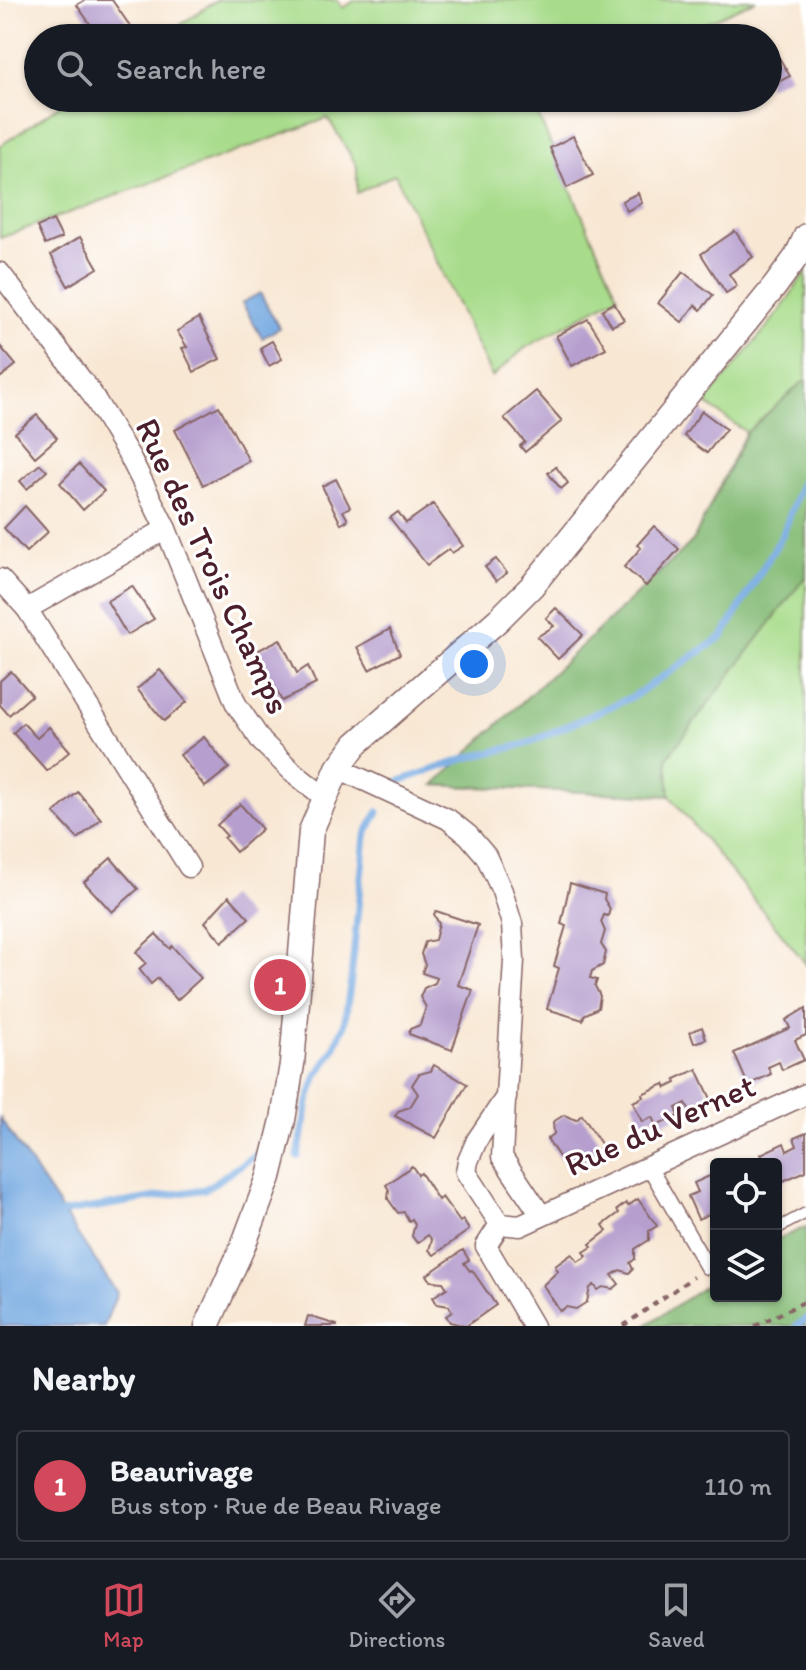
<!DOCTYPE html>
<html lang="en">
<head>
<meta charset="utf-8">
<style>
	body { margin:0; font-family:Itim,sans-serif; background:#242831; color:#f1f3f6 }
	.controls { position:absolute; right:24px; bottom:24px; display:grid; overflow:hidden; border-radius:8px; box-shadow:0 2px 6px #0004 }
	.controls button { width:72px; height:72px; display:grid; place-items:center; padding:0; border:0; border-bottom:2px solid #363941; background:#171b24; color:#f1f3f6; font:40px sans-serif }
	.you { position:absolute; left:474px; top:664px; width:28px; height:28px; margin:-20px; border:6px solid #fff; border-radius:50%; background:#1a73e8; box-shadow:0 0 0 12px #1a73e833 }
	.badge { display:grid; place-items:center; width:52px; height:52px; border-radius:50%; background:#d1495b; color:#fff; font-size:26px; font-weight:700 }
	.pin { position:absolute; translate:-50% -50%; border:4px solid #fff; box-shadow:0 2px 8px #0006 }
	.list { margin:0; padding:0; list-style:none }
	h2 { display:flex; justify-content:space-between; align-items:center; height:104px; margin:0; padding:0 32px; font-size:34px }
	h2 small { font-size:26px; font-weight:400; color:#9ea1a6 }
	.list li { display:grid; grid-template-columns:52px 1fr auto; gap:24px; align-items:center; box-sizing:border-box; height:112px; margin:0 16px 16px; padding:0 16px; border:2px solid #363941; border-radius:8px }
	.list b { display:block; font-size:30px; white-space:nowrap }
	.list p { margin:0; font-size:26px; white-space:nowrap; color:#9ea1a6 }
	.list em { font-size:26px; font-style:normal; color:#9ea1a6 }
	.icon { flex:none; width:44px; height:44px; fill:none; stroke:currentColor; stroke-width:2; stroke-linecap:round; stroke-linejoin:round }
	.map { position:relative; flex:none; width:806px; height:1326px; overflow:hidden }
	.search { position:absolute; background:#171b24; box-shadow:0 2px 6px #0004; left:24px; right:24px; top:24px; height:88px; display:flex; align-items:center; gap:20px; box-sizing:border-box; padding:0 28px; border-radius:44px; color:#9ea1a6; font-size:30px }
	.sheet { height:232px; background:#171b24 }
	nav { display:flex; justify-content:space-around; align-items:center; box-sizing:border-box; height:112px; border-top:2px solid #363941; background:#171b24; font-size:22px; color:#9ea1a6 }
	nav a { display:grid; justify-items:center; gap:4px }
	nav .on { color:#d1495b }
	.map>svg:first-child { display:block }
</style>
</head>
<body>
<div class="map">
<svg width="806" height="1326" viewBox="0 0 806 1326">
	<rect width="100%" height="100%" fill="#fff"/>
	<filter id="ink" filterUnits="userSpaceOnUse"><feTurbulence type="fractalNoise" baseFrequency=".0125" numOctaves="2"/><feDisplacementMap in="SourceGraphic" scale="16" xChannelSelector="R" yChannelSelector="G"/><feConvolveMatrix kernelMatrix="1 2 1 2 8 2 1 2 1" color-interpolation-filters="sRGB"/></filter>
	<filter id="wash" filterUnits="userSpaceOnUse"><feTurbulence type="fractalNoise" baseFrequency=".006" numOctaves="4" result="noise"/><feDisplacementMap in="SourceGraphic" scale="32" xChannelSelector="R" yChannelSelector="G"/><feGaussianBlur stdDeviation="1.8" result="paint"/><feColorMatrix in="noise" values="0 0 0 0 0 0 0 0 0 0 0 0 0 0 0 0 0 1.4 0 .05"/><feComposite in="paint" operator="in"/></filter>
	<g filter="url(#wash)">
		<rect width="100%" height="100%" fill="#f8e7d3"/>
		<g fill="#a8dc8b" stroke="#797e5b" stroke-width="2">
			<path d="M217 0H337L343 8 356 0H756L674 38H161Z"/>
			<path d="M71 98H545L533 104 618 296 525 348 492 377 395 174 357 193V166L328 118 0 238V146Z"/>
			<path d="M806 271V964L670 796 434 785 693 541 746 432 705 403 780 311Z"/>
		</g>
		<g fill="#86bc77" stroke="#686e51" stroke-width="2">
			<path d="M806 379V576L667 758 670 796 434 785 693 541 747 432Z"/>
			<path d="M806 1227V1326H645L716 1279V1296H776V1240Z"/>
		</g>
		<g fill="#74a9e1" stroke="#5f6486" stroke-width="2">
			<path d="M260 293 279 328 262 338 242 303Z"/>
			<path d="M0 1118 117 1293 104 1326H0Z"/>
		</g>
		<g fill="none" stroke-linecap="round" stroke-linejoin="round">
			<g stroke="#74a9e1" stroke-width="7">
				<path d="M394 783 467 758 526 744 634 696 723 636 783 534 806 470"/>
				<path d="M298 1156 308 1102 317 1075 332 1053 344 1026 351 979 365 836 378 812"/>
				<path d="M55 1214 205 1189 260 1152"/>
				<path d="M796 1326 806 1319"/>
			</g>
		</g>
		<g id="blocks">
			<g fill="#b69fce">
				<path d="M85 0H112L130 26 113 38H89L88 36 95 31 77 5Z"/>
				<path d="M778 56 790 76 768 87V61Z"/>
				<path d="M573 136 593 175 567 188 550 148Z"/>
				<path d="M638 193 642 203 627 211 622 201Z"/>
				<path d="M53 220 62 238 45 245 37 227Z"/>
				<path d="M735 231 753 257 729 274 737 286 726 293 701 254Z"/>
				<path d="M80 237 98 268 68 286 51 255Z"/>
				<path d="M683 272 713 295 701 310 695 305 682 322 658 303Z"/>
				<path d="M614 303 624 320 612 326 602 310Z"/>
				<path d="M199 318 220 359 194 372 182 348 187 347 177 331Z"/>
				<path d="M588 319 606 348 572 366 556 336Z"/>
				<path d="M272 341 282 359 269 366 260 348Z"/>
				<path d="M0 346 16 365 0 378Z"/>
				<path d="M536 391 562 421 525 452 520 446 525 442 504 418Z"/>
				<path d="M219 406 249 461 203 485 175 430Z"/>
				<path d="M702 411 726 429 707 453 684 436Z"/>
				<path d="M37 415 57 438 35 457 15 433Z"/>
				<path d="M40 464 47 471 27 489 20 481Z"/>
				<path d="M79 464 104 491 83 510 60 483Z"/>
				<path d="M556 467 568 483 561 489 548 473Z"/>
				<path d="M336 479 350 507 343 511 348 520 341 524 322 486Z"/>
				<path d="M433 504 463 546 452 553 449 549 427 565 390 518 398 512 406 523Z"/>
				<path d="M25 506 48 532 26 552 4 528Z"/>
				<path d="M654 526 679 549 646 586 624 567 641 548 637 545Z"/>
				<path d="M496 559 507 573 496 581 485 567Z"/>
				<path d="M132 586 154 619 127 635 107 601Z"/>
				<path d="M556 608 583 635 558 659 537 637 554 626 546 618Z"/>
				<path d="M390 629 400 654 369 670 357 647Z"/>
				<path d="M280 639 297 673 308 666 316 684 282 701 255 652Z"/>
				<path d="M160 670 187 702 164 721 137 689Z"/>
				<path d="M11 671 32 695 9 715 0 705V681Z"/>
				<path d="M23 723 37 738 49 727 70 751 47 771 13 733Z"/>
				<path d="M204 737 229 768 205 787 180 755Z"/>
				<path d="M78 792 101 819 78 839 54 813Z"/>
				<path d="M240 804 262 829 236 852 224 838 227 836 217 825Z"/>
				<path d="M111 858 138 889 112 912 84 882Z"/>
				<path d="M570 883 605 894 604 899 610 909 608 916 604 915 601 922 605 931 601 944 606 952 603 965 592 971 590 978 597 980 595 986 600 996 598 1008 584 1015 583 1020 547 1009 559 968 554 966 566 926 561 924Z"/>
				<path d="M229 896 249 918 222 942 205 922Z"/>
				<path d="M436 911 478 925 458 985 473 990 452 1050 409 1034 410 1029 420 1025 426 1007 420 997 424 988 435 983 437 978 422 973 425 965 421 954 425 942 435 940 439 924 434 914Z"/>
				<path d="M156 934 170 949 172 946 201 978 177 1000 158 978 151 984 139 969 146 963 136 952Z"/>
				<path d="M806 1008V1035L795 1040 804 1060 782 1070 779 1062 768 1067 771 1074 748 1085 734 1053 790 1028 786 1020Z"/>
				<path d="M702 1027 706 1039 694 1043 690 1032Z"/>
				<path d="M434 1065 467 1084 436 1138 395 1116 398 1111 410 1107 418 1094 412 1085 419 1074 431 1071Z"/>
				<path d="M697 1069 712 1101 690 1111 686 1103 676 1108 679 1116 656 1126 652 1117 642 1122 633 1102 643 1097 642 1094 664 1084 666 1088 676 1083 675 1079Z"/>
				<path d="M564 1115 576 1120 582 1115 603 1147 568 1170 547 1139 554 1134 553 1122Z"/>
				<path d="M806 1133V1171L776 1184V1164H760L765 1162 761 1154 784 1143 787 1151 797 1146 794 1138Z"/>
				<path d="M412 1166 418 1175 421 1173 438 1200 442 1197 460 1222 463 1220 469 1230 434 1255 429 1250 432 1240 428 1235 417 1243 412 1236 415 1224 412 1219 409 1221 404 1212 398 1213 388 1199 389 1190 386 1185Z"/>
				<path d="M716 1173V1211L698 1219 688 1196 698 1192 694 1183Z"/>
				<path d="M638 1199 657 1226 649 1231V1240L635 1249V1259L630 1263 633 1269 629 1273 620 1270 612 1275 619 1284 613 1289 603 1287 598 1290 594 1285 590 1288 587 1302 576 1309 566 1307 560 1311 543 1285 558 1271 555 1266 572 1254 578 1262 587 1256 584 1252 592 1247 590 1244 607 1231 603 1225 619 1213 617 1210 626 1203 628 1206Z"/>
				<path d="M463 1250 469 1260 464 1263 470 1271 472 1270 496 1305 466 1326 450 1322 446 1316 452 1312 449 1306 437 1304 433 1297 447 1288 443 1282 431 1281 427 1275Z"/>
				<path d="M308 1316 337 1325V1326H305Z"/>
			</g>
		</g>
	</g>
	<g filter="url(#ink)">
		<use href="#blocks" fill-opacity="0" stroke="#876566" stroke-width="2"/>
		<g fill="none" stroke-linecap="round" stroke-linejoin="round">
			<g stroke="#876566" stroke-width="13">
				<path id="service" d="M776 1229 806 1213"/>
			</g>
			<g stroke="#876566" stroke-width="17">
				<path id="pedestrian" d="M648 1165 707 1267"/>
			</g>
			<g stroke="#876566" stroke-width="23">
				<g id="minor">
					<path d="M0 273 90 391 130 457 166 529 236 704 262 742 294 773 324 797"/>
					<path d="M0 579 27 609 189 867"/>
					<path d="M27 609 166 529"/>
					<path d="M338 768 448 819 468 835 486 856 502 891 512 924 514 960 506 1097 477 1140 468 1161 466 1172 500 1224 486 1246 533 1326"/>
					<path d="M505 1101 502 1157 541 1215"/>
					<path d="M500 1224 520 1226 806 1094"/>
				</g>
			</g>
			<g stroke="#876566" stroke-width="27">
				<path id="tertiary" d="M207 1326 243 1246 269 1177 283 1120 292 1064 311 831 338 768 356 744 498 620 532 586 775 286 797 256 806 236"/>
			</g>
			<g stroke="#876566" stroke-width="4" stroke-dasharray="6 6" stroke-linecap="butt">
				<path d="M623 1326 693 1277"/>
				<path d="M755 1326 806 1301"/>
			</g>
			<use href="#service" stroke="#fff" stroke-width="10"/>
			<use href="#pedestrian" stroke="#fff" stroke-width="14"/>
			<use href="#minor" stroke="#fff" stroke-width="20"/>
			<use href="#tertiary" stroke="#fff" stroke-width="24"/>
		</g>
	</g>
	<g text-anchor="middle" dominant-baseline="central" stroke-width="6" stroke-linejoin="round" paint-order="stroke">
		<g font-size="34" fill="#4a1f2b" stroke="#fff">
			<text transform="translate(213 566) rotate(65)">Rue des Trois Champs</text>
			<text transform="translate(660 1125) rotate(-24)">Rue du Vernet</text>
		</g>
	</g>
</svg>
<div class="controls">
<button><svg class="icon" aria-label="locate" viewBox="0 0 24 24"><circle cx="12" cy="12" r="6"/><path d="M12 2v4M12 18v4M2 12h4M18 12h4"/></svg></button>
<button><svg class="icon" aria-label="layers" viewBox="0 0 24 24"><path d="M12 4l9 5-9 5-9-5zM3 14l9 5 9-5"/></svg></button>
</div>
<div class="you"></div>
<div class="pin badge" style="left:280px;top:985px">1</div>
<div class="search"><svg class="icon" aria-label="search" viewBox="0 0 24 24"><circle cx="10" cy="10" r="6"/><path d="M15 15l6 6"/></svg>Search here</div>
</div>
<section class="sheet">
<h2>Nearby<small></small></h2>
<ul class="list">
<li><span class="badge">1</span><div><b>Beaurivage</b><p>Bus stop · Rue de Beau Rivage</p></div><em>110 m</em></li>
</ul>
</section>
<nav>
<a class="on"><svg class="icon" aria-label="map" viewBox="0 0 24 24"><path d="M3 6l6-2 6 2 6-2v14l-6 2-6-2-6 2zM9 4v14M15 6v14"/></svg>Map</a>
<a><svg class="icon" aria-label="directions" viewBox="0 0 24 24"><path d="M12 3l9 9-9 9-9-9zM9 14v-3h6M13 9l2 2-2 2"/></svg>Directions</a>
<a><svg class="icon" aria-label="saved" viewBox="0 0 24 24"><path d="M7 4h10v16l-5-4-5 4z"/></svg>Saved</a>
</nav>
</body>
</html>
